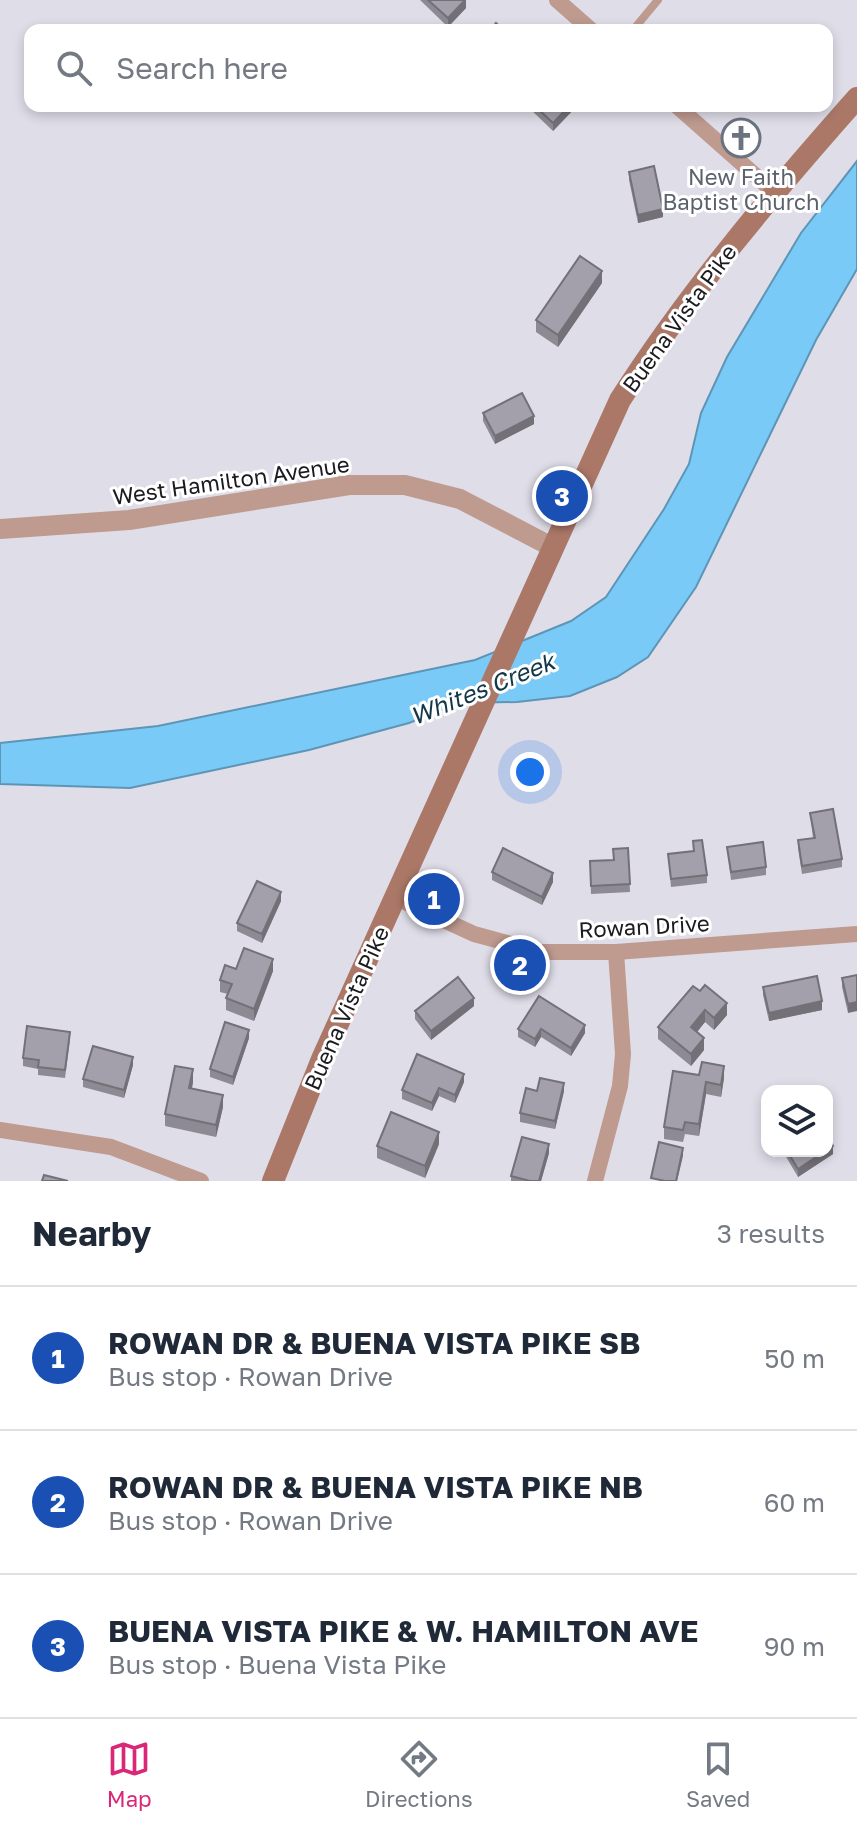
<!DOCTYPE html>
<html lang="en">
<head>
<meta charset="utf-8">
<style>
	body { margin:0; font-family:"Golos Text",sans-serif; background:#f6f6f7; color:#1f2937 }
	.controls { position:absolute; right:24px; bottom:24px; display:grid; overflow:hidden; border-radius:16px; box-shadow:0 4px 12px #0003 }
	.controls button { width:72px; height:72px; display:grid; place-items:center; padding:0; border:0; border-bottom:2px solid #e0e1e3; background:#fff; color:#1f2937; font:40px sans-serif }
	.you { position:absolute; left:530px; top:772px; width:28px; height:28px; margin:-20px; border:6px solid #fff; border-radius:50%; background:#1a73e8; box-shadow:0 0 0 12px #1a73e833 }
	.badge { display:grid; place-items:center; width:52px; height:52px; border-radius:50%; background:#db2777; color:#fff; font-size:26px; font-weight:700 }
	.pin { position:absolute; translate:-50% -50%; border:4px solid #fff; box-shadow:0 2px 8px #0006 }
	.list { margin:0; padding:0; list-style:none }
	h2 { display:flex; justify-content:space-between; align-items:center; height:104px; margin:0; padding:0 32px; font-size:34px }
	h2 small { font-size:26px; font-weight:400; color:#747a83 }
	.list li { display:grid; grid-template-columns:52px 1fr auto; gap:24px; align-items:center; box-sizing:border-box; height:144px; padding:0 32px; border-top:2px solid #e0e1e3 }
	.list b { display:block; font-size:30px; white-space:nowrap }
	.list p { margin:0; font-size:26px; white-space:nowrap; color:#747a83 }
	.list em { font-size:26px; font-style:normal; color:#747a83 }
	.icon { flex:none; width:44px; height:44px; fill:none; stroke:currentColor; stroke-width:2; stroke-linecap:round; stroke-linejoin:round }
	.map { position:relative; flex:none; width:857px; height:1181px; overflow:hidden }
	.search { position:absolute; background:#fff; box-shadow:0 4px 12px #0003; left:24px; right:24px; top:24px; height:88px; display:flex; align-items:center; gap:20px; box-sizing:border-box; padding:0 28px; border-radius:16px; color:#747a83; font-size:30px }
	.sheet { height:536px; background:#fff }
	nav { display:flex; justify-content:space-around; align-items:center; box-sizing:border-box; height:112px; border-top:2px solid #e0e1e3; background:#fff; font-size:22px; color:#747a83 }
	nav a { display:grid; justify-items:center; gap:4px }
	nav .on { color:#db2777 }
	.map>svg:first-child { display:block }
</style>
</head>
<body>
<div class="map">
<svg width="857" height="1181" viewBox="0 0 857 1181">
	<rect width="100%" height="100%" fill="#dfdde8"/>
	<path fill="#7acaf7" stroke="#5e95b6" stroke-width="2" d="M857 161V269L816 340 696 587 648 657 617 677 570 696 517 702 458 703 409 723 309 750 130 788 0 784V743L158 726 475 660 571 621 606 597 664 509 689 464 701 413 727 357 801 233Z"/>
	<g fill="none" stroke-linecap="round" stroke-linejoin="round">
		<path stroke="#be9a8f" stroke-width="8" d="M633 30 658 0"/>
		<g stroke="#be9a8f" stroke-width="16">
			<path d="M557 0 591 30"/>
			<path d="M677 106 774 192"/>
			<path d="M396 898 474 934 540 952H616L857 934"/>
			<path d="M0 1130 111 1147 201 1181"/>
			<path d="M595 1181 620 1086 623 1054 616 952"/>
		</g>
		<path stroke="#be9a8f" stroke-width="20" d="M0 529 129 520 349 485H405L460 499 552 547"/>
		<path stroke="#ab7868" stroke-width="22" d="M273 1181 322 1059 620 400C689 292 772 194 857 98"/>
	</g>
	<g fill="#8d8a93">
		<path d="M420 0H466V8L448 27Z"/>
		<path d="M527 106H576V107L553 131Z"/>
		<path d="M629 172 663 217 638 223 629 180Z"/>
		<path d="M602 283 558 347 536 332V320Z"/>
		<path d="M483 413 534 424 495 444 483 421Z"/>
		<path d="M810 813 842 859V867L802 874 798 848V840L813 838Z"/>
		<path d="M693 841 707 875V883L671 887 668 854 693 851Z"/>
		<path d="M727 847 766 867V875L731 880Z"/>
		<path d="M628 848 630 892 591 894 590 861 614 860Z"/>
		<path d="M492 872 553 882 542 905 492 880Z"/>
		<path d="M281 901 262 943 237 931V923Z"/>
		<path d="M236 969 273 971 254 1021 226 1010V998L228 994 220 992V980Z"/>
		<path d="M857 975 848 1013 842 987V978Z"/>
		<path d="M693 986 727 1015 714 1030 705 1022 696 1032 704 1050 691 1066 658 1039V1027Z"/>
		<path d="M763 987 822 1010 769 1021 763 995Z"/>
		<path d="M539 996 585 1033 571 1056 541 1037 535 1047 518 1037V1029Z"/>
		<path d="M474 1006 431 1040 415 1019V1011Z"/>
		<path d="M249 1038 233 1085 210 1077V1069Z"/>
		<path d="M70 1040 65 1078 38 1075V1069L23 1066V1058Z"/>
		<path d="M133 1065 124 1098 83 1087V1079Z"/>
		<path d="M673 1071 724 1078 721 1097 706 1094 699 1136 685 1134 683 1142 664 1139V1127Z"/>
		<path d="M193 1082 192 1089 223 1107 216 1137 165 1126V1114Z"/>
		<path d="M464 1082 455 1103 439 1096 432 1111 402 1099V1090Z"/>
		<path d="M537 1091H564L555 1129 520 1122V1113Z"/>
		<path d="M439 1144 425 1178 377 1158V1146Z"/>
		<path d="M785 1151H827L833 1154 798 1177 785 1155Z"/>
		<path d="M549 1153 541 1181H511V1176Z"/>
	</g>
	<g fill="#737078">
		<path d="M466 0V8L448 27V18Z"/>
		<path d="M569 106H576V107L553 131V123Z"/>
		<path d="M663 209V217L638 223V215Z"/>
		<path d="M602 271V283L558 347V335Z"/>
		<path d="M534 416V424L495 444V436Z"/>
		<path d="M553 873V882L542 905V897Z"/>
		<path d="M281 892V901L262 943V934Z"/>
		<path d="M273 959V971L254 1021V1009Z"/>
		<path d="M474 998V1006L431 1040V1031Z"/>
		<path d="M822 1001V1010L769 1021V1013Z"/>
		<path d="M857 1002V1011L848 1013V1004Z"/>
		<path d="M727 1003V1015L714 1030V1018Z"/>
		<path d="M705 1010V1022L691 1040V1027Z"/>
		<path d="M585 1025V1033L571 1056V1048Z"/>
		<path d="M541 1029V1037L535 1047V1039Z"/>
		<path d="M249 1030V1038L233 1085V1077Z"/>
		<path d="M704 1038V1050L691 1066V1054Z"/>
		<path d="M133 1057V1065L124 1098V1090Z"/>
		<path d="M724 1066V1078L721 1097V1085Z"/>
		<path d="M193 1069V1082L189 1100V1088Z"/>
		<path d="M464 1074V1082L455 1103V1095Z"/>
		<path d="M706 1082V1094L699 1136V1124Z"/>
		<path d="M564 1083V1091L555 1129V1121Z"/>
		<path d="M439 1088V1096L432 1111V1103Z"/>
		<path d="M223 1095V1107L216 1137V1125Z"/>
		<path d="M439 1132V1144L425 1178V1166Z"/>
		<path d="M549 1144V1153L541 1181H539Z"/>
		<path d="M833 1146V1154L798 1177V1169Z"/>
		<path d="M683 1148V1156L677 1181H676Z"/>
	</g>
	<g fill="#a4a0ab" stroke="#737078" stroke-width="2">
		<path d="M428 0H465L448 18Z"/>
		<path d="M496 23 503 30H490Z"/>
		<path d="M535 106H569L553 123Z"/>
		<path d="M654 166 663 209 638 215 629 172Z"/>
		<path d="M580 256 602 271 558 335 536 320Z"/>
		<path d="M522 393 534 416 495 436 483 413Z"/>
		<path d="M833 809 842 859 802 866 798 840 815 838 810 813Z"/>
		<path d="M702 840 707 875 671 879 668 854 694 851 693 841Z"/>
		<path d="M763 842 766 867 731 872 727 847Z"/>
		<path d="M503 848 553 873 542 897 492 872Z"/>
		<path d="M628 848 630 884 591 886 590 861 614 860 613 849Z"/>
		<path d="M257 881 281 892 262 934 237 923Z"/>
		<path d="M244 948 273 959 254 1009 226 998 232 984 220 980 225 965 236 969Z"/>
		<path d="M857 975V1002L848 1004 842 978Z"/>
		<path d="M817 976 822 1001 769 1013 763 987Z"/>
		<path d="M458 977 474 998 431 1031 415 1011Z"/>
		<path d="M705 985 727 1003 714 1018 705 1010 691 1027 704 1038 691 1054 658 1027 693 986 700 991Z"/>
		<path d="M539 996 585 1025 571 1048 541 1029 535 1039 518 1029Z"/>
		<path d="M225 1022 249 1030 233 1077 210 1069Z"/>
		<path d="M27 1026 70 1032 65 1070 38 1067 39 1060 23 1058Z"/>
		<path d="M93 1046 133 1057 124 1090 83 1079Z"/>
		<path d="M417 1054 464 1074 455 1095 439 1088 432 1103 402 1090Z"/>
		<path d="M702 1062 724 1066 721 1085 706 1082 699 1124 685 1122 683 1130 664 1127 673 1071 699 1075Z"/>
		<path d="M175 1066 193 1069 189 1088 223 1095 216 1125 165 1114Z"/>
		<path d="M540 1078 564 1083 555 1121 520 1113 526 1088 537 1091Z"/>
		<path d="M391 1112 439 1132 425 1166 377 1146Z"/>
		<path d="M827 1135 833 1146 827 1150Z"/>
		<path d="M522 1137 549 1144 539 1181H530L511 1176Z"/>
		<path d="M659 1142 683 1148 676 1181H665L651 1178Z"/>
		<path d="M787 1151H825L798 1169Z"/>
		<path d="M44 1175 68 1181H42Z"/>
	</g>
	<defs>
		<g id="church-ring" transform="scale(2)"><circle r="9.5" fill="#fff" stroke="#6b7280" stroke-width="1.5"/><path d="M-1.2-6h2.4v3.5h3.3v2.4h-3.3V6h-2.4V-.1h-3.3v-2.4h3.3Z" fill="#6b7280"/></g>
	</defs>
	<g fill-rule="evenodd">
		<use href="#church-ring" x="741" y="138"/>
	</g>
	<g text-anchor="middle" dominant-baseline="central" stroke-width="6" stroke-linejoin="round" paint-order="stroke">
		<g font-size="22" fill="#5b616d" stroke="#fff">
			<text x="741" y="176">New Faith<tspan x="741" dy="25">Baptist Church</tspan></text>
		</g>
		<g font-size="22" fill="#1b1a1e" stroke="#fff">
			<text transform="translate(679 318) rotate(-54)">Buena Vista Pike</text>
			<text transform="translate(231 480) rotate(-8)">West Hamilton Avenue</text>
			<text transform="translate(644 926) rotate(-3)">Rowan Drive</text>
			<text transform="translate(346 1008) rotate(-66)">Buena Vista Pike</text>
		</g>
		<g font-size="24" font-style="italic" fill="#13374a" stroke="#fff">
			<text transform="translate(482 688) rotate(-22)">Whites Creek</text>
		</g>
	</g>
</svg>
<div class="controls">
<button><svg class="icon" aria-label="layers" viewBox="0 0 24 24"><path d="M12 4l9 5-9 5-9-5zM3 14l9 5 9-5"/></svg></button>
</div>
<div class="you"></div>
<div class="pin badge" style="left:434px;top:899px;background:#1a4fb4">1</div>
<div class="pin badge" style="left:520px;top:965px;background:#1a4fb4">2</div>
<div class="pin badge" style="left:562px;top:496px;background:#1a4fb4">3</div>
<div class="search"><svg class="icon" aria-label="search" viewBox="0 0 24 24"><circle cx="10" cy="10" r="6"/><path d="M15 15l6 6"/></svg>Search here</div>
</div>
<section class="sheet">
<h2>Nearby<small>3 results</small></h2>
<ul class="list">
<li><span class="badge" style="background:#1a4fb4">1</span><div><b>ROWAN DR &amp; BUENA VISTA PIKE SB</b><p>Bus stop · Rowan Drive</p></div><em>50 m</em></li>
<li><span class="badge" style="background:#1a4fb4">2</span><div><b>ROWAN DR &amp; BUENA VISTA PIKE NB</b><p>Bus stop · Rowan Drive</p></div><em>60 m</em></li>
<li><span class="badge" style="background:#1a4fb4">3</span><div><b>BUENA VISTA PIKE &amp; W. HAMILTON AVE</b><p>Bus stop · Buena Vista Pike</p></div><em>90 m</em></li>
</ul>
</section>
<nav>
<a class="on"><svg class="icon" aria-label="map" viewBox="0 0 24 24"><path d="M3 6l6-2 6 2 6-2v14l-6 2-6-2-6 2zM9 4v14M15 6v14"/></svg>Map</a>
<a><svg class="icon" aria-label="directions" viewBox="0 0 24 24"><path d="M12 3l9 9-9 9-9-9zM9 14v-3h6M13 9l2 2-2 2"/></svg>Directions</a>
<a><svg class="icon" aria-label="saved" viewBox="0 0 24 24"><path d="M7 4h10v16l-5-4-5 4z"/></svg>Saved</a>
</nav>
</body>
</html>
